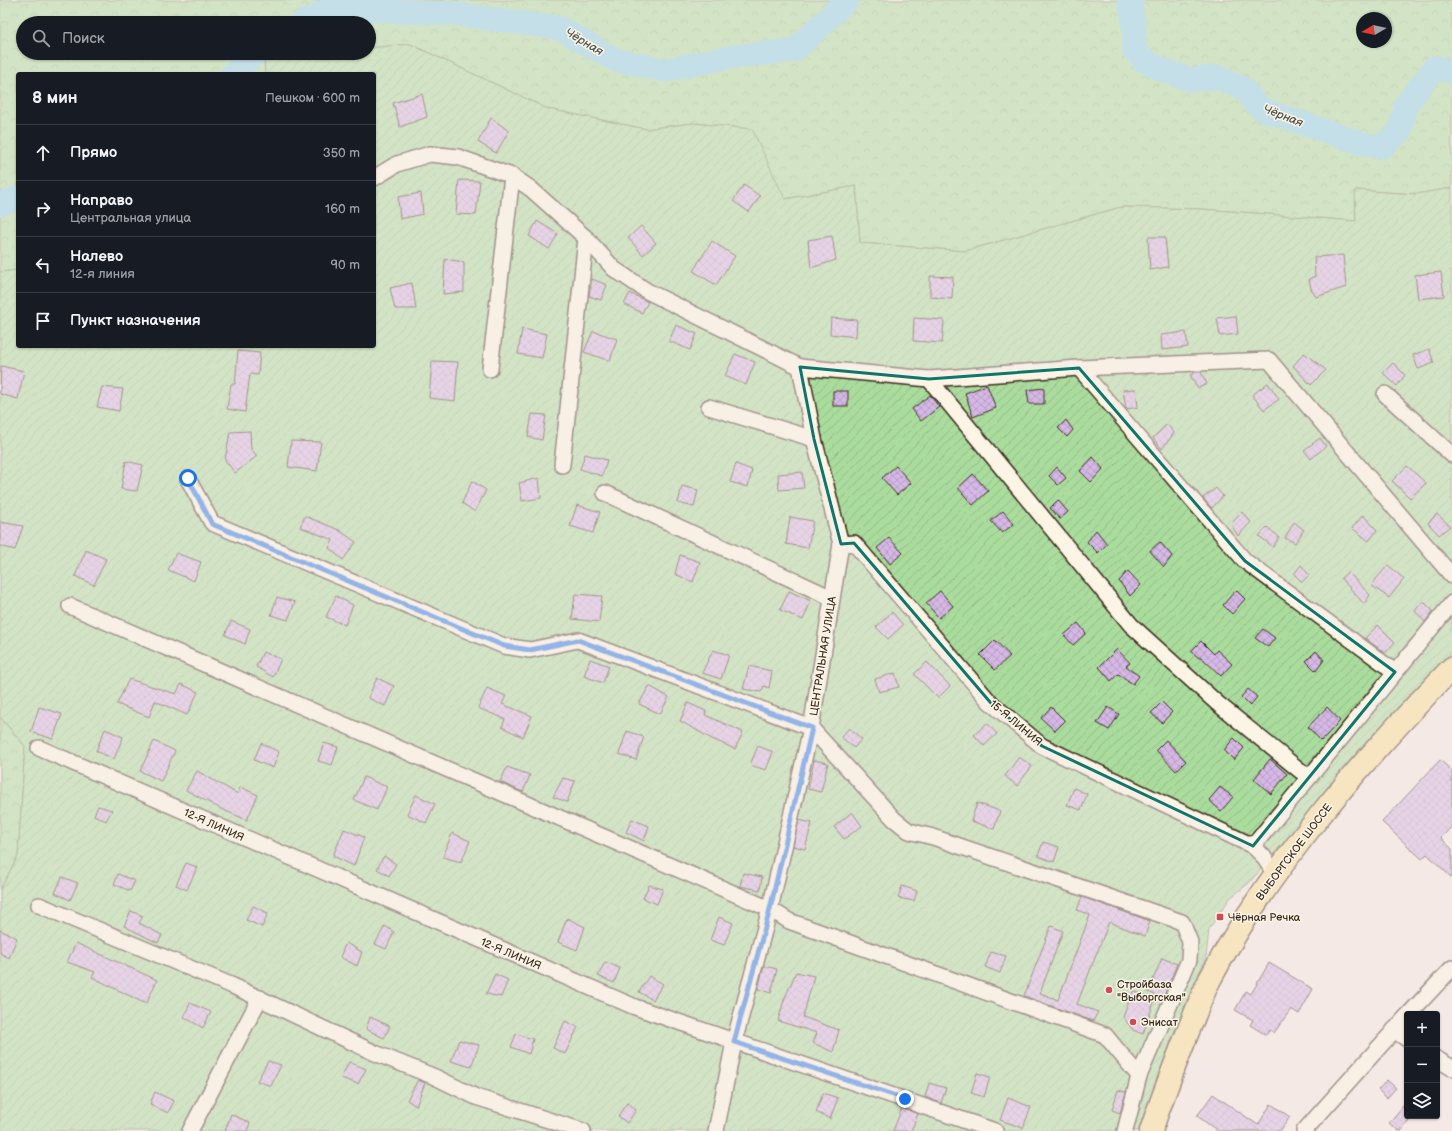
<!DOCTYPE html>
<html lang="ru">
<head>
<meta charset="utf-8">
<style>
	body { margin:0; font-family:"Balsamiq Sans",sans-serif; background:#20242c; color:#f1f3f6 }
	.controls { position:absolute; right:12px; bottom:12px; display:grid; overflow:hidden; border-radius:4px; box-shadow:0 1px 3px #0004 }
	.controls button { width:36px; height:36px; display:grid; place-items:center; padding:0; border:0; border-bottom:1px solid #363941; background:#171b24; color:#f1f3f6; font:20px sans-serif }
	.compass { position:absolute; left:1356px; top:12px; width:36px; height:36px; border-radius:50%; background:#171b24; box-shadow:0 1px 3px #0004; rotate:261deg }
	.stop { position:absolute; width:12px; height:12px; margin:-9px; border:3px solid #1a73e8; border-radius:50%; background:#fff }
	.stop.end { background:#1a73e8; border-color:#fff; box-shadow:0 1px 4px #0008 }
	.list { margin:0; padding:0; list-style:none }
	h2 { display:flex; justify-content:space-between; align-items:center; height:52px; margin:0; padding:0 16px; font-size:17px }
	h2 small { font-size:13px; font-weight:400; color:#9ea1a6 }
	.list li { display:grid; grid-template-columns:26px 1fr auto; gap:12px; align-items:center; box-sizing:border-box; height:56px; padding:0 16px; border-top:1px solid #363941 }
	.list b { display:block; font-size:15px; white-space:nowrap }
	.list p { margin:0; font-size:13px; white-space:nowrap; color:#9ea1a6 }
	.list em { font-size:13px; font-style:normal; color:#9ea1a6 }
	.icon { flex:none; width:22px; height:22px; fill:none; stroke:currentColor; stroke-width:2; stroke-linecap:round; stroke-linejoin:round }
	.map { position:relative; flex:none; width:1452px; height:1131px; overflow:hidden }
	.search { position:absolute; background:#171b24; box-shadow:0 1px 3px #0004; left:16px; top:16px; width:360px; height:44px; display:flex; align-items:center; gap:10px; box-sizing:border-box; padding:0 14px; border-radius:22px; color:#9ea1a6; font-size:15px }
	.panel { position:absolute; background:#171b24; box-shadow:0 1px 3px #0004; left:16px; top:72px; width:360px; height:276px; border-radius:4px }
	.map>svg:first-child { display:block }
</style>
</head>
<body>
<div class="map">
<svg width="1452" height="1131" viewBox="0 0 1452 1131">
	<defs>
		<pattern id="forest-crowns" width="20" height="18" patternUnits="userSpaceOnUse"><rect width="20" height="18" fill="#aadc9d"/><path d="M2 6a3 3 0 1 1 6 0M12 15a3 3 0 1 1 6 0" fill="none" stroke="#93bd87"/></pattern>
		<pattern id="garden-furrows" width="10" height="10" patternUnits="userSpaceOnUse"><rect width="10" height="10" fill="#aadc9d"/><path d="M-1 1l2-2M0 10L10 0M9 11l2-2" fill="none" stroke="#93bd87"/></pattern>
		<pattern id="building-cross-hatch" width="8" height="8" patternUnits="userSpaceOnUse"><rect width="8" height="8" fill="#d5b8e6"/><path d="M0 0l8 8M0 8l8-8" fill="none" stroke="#b89ec5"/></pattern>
	</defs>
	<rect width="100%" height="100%" fill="#f4e9e5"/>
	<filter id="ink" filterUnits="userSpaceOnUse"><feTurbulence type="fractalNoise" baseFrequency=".025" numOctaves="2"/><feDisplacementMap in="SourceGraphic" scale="8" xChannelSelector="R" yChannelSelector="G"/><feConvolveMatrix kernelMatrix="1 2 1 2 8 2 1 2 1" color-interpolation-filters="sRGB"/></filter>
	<g filter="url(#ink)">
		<g fill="url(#forest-crowns)" stroke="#72835e" fill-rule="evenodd">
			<path d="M0 0H1452V188L1416 194 1356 190V221L1203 209 1121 207 965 251 860 243 856 186 784 199 751 129 693 123 646 129 548 109 410 44 369 48V23H23V53H323L264 59 265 74H18V270L0 272ZM1362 18H1386V42H1362Z"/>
			<path d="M0 717 25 746 18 856 0 890Z"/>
		</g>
		<path fill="url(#garden-furrows)" stroke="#72835e" d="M410 44 548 109 646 129 693 123 752 129 785 199 856 186 860 243 965 251 1121 207 1203 209 1356 221 1355 190 1416 194 1452 188V652L1410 694 1249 883 1230 898 1209 929 1206 957 1180 1017 1138 1131H0V890L18 856 25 746 0 717V272L18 270V346H374V74H265L264 59 323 53H369V48Z"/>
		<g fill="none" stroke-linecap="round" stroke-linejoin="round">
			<g stroke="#8ad3eb" stroke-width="24">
				<path d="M1129 0 1134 23V50L1145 61 1163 70 1190 80 1218 77 1243 89 1261 109 1364 144 1382 147 1400 131 1406 105 1435 67 1452 72"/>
				<path d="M301 23 332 8 455 14 560 28 615 60 665 70 731 57 795 50 847 0"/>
				<path d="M232 74 256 53"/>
				<path d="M0 204 18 198"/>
			</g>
		</g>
		<g fill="url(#building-cross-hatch)" stroke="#3b2a1e">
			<path d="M422 94 427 117 400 127 393 103Z"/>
			<path d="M491 118 509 131 496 153 478 142Z"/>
			<path d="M459 180 480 181 476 215 456 214Z"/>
			<path d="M744 185 760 196 749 212 733 201Z"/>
			<path d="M421 193 423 214 400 219 398 197Z"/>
			<path d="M537 221 558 234 549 249 529 236Z"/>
			<path d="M641 226 656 243 643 255 628 238Z"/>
			<path d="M832 236 836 260 811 268 808 240Z"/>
			<path d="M1148 237H1165L1168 267 1150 270Z"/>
			<path d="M712 241 735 256 716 285 693 271Z"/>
			<path d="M1343 255 1346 287 1316 297 1311 289 1309 279 1315 276 1314 257Z"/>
			<path d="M445 259 464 262V292L443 294Z"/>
			<path d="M1441 272 1444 296 1418 299 1415 275Z"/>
			<path d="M930 276 953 277 952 299 930 297Z"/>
			<path d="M592 279 607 285 601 300 589 296Z"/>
			<path d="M412 283 416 309H395L390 288Z"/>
			<path d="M630 293 648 302 642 313 624 304Z"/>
			<path d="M1236 316 1238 334 1220 336 1217 318Z"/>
			<path d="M831 318 857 320 856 337 830 334Z"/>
			<path d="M914 318 944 320 942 343 913 341Z"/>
			<path d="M676 325 697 334 690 350 669 341Z"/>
			<path d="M522 329 547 334 542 358 518 354Z"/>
			<path d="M593 331 617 339 610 361 584 352Z"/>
			<path d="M1186 332 1188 347 1162 350 1161 335Z"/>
			<path d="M1429 349 1434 363 1418 369 1413 355Z"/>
			<path d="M238 351 260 353 258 375 250 374 245 412 227 409 231 384H235Z"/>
			<path d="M1304 353 1326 370 1311 385 1293 366Z"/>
			<path d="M735 354 755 362 746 385 725 376Z"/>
			<path d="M432 361 458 362 455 401 429 398Z"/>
			<path d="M1393 363 1405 375 1397 386 1383 373Z"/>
			<path d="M1 366 24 371 18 399 0 394Z"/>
			<path d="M1196 372H1201L1207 384 1198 388 1190 375Z"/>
			<path d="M1268 383 1279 399 1264 410 1252 395Z"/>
			<path d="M987 385 996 408 973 417 965 393Z"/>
			<path d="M102 387 123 389 119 411 97 407Z"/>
			<path d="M1044 388V404H1029L1027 390Z"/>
			<path d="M1136 389 1138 407 1126 409 1123 390Z"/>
			<rect x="833" y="391" width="15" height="15"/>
			<path d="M930 395 939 407 921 421 912 409Z"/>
			<path d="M532 414 546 415 542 440 528 437Z"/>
			<path d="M1066 420 1073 430 1067 437 1058 428Z"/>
			<path d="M1167 424 1174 433 1162 449 1153 438Z"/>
			<path d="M250 431 251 449 257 456 235 473 225 460 230 432Z"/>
			<path d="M1320 438 1326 446 1311 459 1304 450Z"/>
			<path d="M291 441 321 442 317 471 288 467Z"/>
			<path d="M585 454 607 460 602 476 580 469Z"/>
			<path d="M1093 457 1103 469 1091 482 1080 471Z"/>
			<path d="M126 461 143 465 137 491 121 489Z"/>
			<path d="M736 464 752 470 748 487 730 482Z"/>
			<path d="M896 466 911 483 897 495 882 478Z"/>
			<path d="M1407 466 1426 483 1410 498 1392 481Z"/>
			<path d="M1057 467 1066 478 1058 485 1049 476Z"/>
			<path d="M802 472 804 488 779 490 778 474Z"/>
			<path d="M973 474 988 491 973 505 958 488Z"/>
			<path d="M539 478 541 498 522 501 519 483Z"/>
			<path d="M472 481 486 490 475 512 462 503Z"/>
			<path d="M682 486 698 490 694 507 678 503Z"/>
			<path d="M1216 488 1223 496 1212 508 1203 498Z"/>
			<path d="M1058 500 1068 512 1060 519 1050 508Z"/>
			<path d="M577 505 600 512 593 533 570 526Z"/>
			<path d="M1003 511 1014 524 1002 533 991 521Z"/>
			<path d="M1242 512 1251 522 1238 536 1231 524Z"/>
			<path d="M1437 514 1450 526 1439 535 1428 523Z"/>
			<path d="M1363 515 1377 530 1369 541 1352 528Z"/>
			<path d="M305 516 339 530 356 542 343 560 329 548 333 540 300 527Z"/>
			<path d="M790 517 813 521 808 548 786 544Z"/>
			<path d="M0 522 23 526 15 550 0 546Z"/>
			<path d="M1294 522 1304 530 1295 543 1285 538Z"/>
			<path d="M1267 527 1279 537 1273 547 1259 536Z"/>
			<path d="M1096 530 1107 544 1098 553 1087 542Z"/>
			<path d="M889 538 903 553 890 564 877 548Z"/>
			<path d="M1160 542 1172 556 1164 567 1150 551Z"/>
			<path d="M86 550 106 559 94 585 75 576Z"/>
			<path d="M176 553 201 562 194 581 168 570Z"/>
			<path d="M680 555 700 562 693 582 675 574Z"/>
			<path d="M1301 565 1309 575 1302 582 1294 574Z"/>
			<path d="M1388 565 1404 579 1389 598 1371 585Z"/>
			<path d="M1128 571 1141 585 1130 596 1119 581Z"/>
			<path d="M1348 572 1370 595 1364 604 1341 578Z"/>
			<path d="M1236 590 1245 599 1232 614 1223 605Z"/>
			<path d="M789 591 811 601 803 620 780 610Z"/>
			<path d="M940 591 953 606 939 618 926 603Z"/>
			<path d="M575 594 602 596 599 622 572 619Z"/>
			<path d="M336 596 353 605 345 625 326 617Z"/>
			<path d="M277 597 295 602 288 620 271 615Z"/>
			<path d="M1423 601 1433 611 1425 622 1415 611Z"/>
			<path d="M892 612 903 625 888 639 876 627Z"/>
			<path d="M231 621 250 629 245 644 225 635Z"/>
			<path d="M1078 623 1086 633 1073 645 1064 635Z"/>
			<path d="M1378 625 1395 642 1385 653 1365 638Z"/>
			<path d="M1263 629 1275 638 1268 647 1255 638Z"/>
			<path d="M995 640 1010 656 995 670 980 655Z"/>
			<path d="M1201 641 1214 654 1217 650 1232 664 1221 676 1201 657 1199 658 1191 651Z"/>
			<path d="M1117 649 1130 663 1126 666 1139 676 1133 684 1118 674 1111 681 1099 667Z"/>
			<path d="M713 650 729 655 721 679 702 673Z"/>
			<path d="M1316 651 1324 660 1316 671 1306 661Z"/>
			<path d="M263 652 281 659 273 677 256 667Z"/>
			<path d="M590 659 609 666 603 683 584 676Z"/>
			<path d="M927 662 950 686 938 698 914 674Z"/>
			<path d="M749 666 772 671 769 688 764 686 761 692 743 689Z"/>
			<path d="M895 673 899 687 879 692 875 679Z"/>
			<path d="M377 678 394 686 385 706 368 698Z"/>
			<path d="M129 679 176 694 181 684 198 692 187 715 155 701 149 717 117 704Z"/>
			<path d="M649 686 669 697 660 714 639 704Z"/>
			<path d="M487 688 506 696 502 704 532 716 523 737 502 727 505 719 478 708Z"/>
			<path d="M1248 689 1257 697 1250 706 1241 697Z"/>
			<path d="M1162 702 1172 712 1162 723 1151 713Z"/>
			<path d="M688 703 706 711 705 715 743 732 735 749 712 739 680 721Z"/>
			<path d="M39 707 62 714 53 739 31 732Z"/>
			<path d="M1051 707 1065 721 1055 731 1041 718Z"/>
			<path d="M1108 707 1119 714 1109 730 1097 723Z"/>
			<path d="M1327 707 1340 721 1321 741 1308 727Z"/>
			<path d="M987 723 997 734 984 746 974 735Z"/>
			<path d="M849 728 862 739 854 748 841 737Z"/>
			<path d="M105 729 123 737 114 759 96 751Z"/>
			<path d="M627 731 644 737 636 760 619 754Z"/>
			<path d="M1234 738 1244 748 1234 760 1224 750Z"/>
			<path d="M1166 740 1186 761 1176 771 1156 750Z"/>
			<path d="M154 741 175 751 161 781 140 771Z"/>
			<path d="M261 743 279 752 273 768 254 760Z"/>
			<path d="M324 743 338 747 332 765 318 761Z"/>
			<path d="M758 746 773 752 766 770 750 765Z"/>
			<path d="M1019 757 1032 766 1017 786 1005 776Z"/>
			<path d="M1270 759 1287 774 1271 794 1254 779Z"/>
			<path d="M814 760 828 763 821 792 808 789Z"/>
			<path d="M1440 760 1452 771V826L1441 838 1452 849V878L1427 854 1422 859 1382 822Z"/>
			<path d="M507 767 530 775 523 792 500 782Z"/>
			<path d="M197 771 238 794 240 787 258 795 247 820 221 809 186 790Z"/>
			<path d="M364 777 387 787 377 810 354 800Z"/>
			<path d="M563 778 575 781 567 802 553 797Z"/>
			<path d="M1220 787 1233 797 1221 811 1209 800Z"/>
			<path d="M1074 788 1087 794 1081 810 1067 805Z"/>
			<path d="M416 795 435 804 426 823 407 814Z"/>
			<path d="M977 803 1000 811 994 829 971 821Z"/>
			<path d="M98 806 112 810 106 821 94 815Z"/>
			<path d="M852 812 862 826 844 839 834 827Z"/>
			<path d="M632 819 649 826 644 841 626 832Z"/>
			<path d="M799 820 812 823 805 849 793 846Z"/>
			<path d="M344 829 364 837 354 866 333 856Z"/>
			<path d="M452 833 470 841 461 862 443 857Z"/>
			<path d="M1043 842 1059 847 1054 862 1038 856Z"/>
			<path d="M384 856 396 864 389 876 377 869Z"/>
			<path d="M186 863 197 867 187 890 176 885Z"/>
			<path d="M743 873 762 877 760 890 740 886Z"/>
			<path d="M118 874 135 881 130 891 114 884Z"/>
			<path d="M62 877 78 883 70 900 55 893Z"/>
			<path d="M649 885 663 889 657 904 643 898Z"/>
			<path d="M902 886 917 891 914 901 898 898Z"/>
			<path d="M1082 897 1150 921 1145 936 1109 922 1077 1004 1098 1012 1093 1021 1024 996 1051 926 1063 931 1040 993 1058 1000 1090 915 1077 910Z"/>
			<path d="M253 906 268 913 262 927 246 920Z"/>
			<path d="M131 911 143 916 139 923 162 935 158 943 124 926Z"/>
			<path d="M719 917 733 923 724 945 710 940Z"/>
			<path d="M567 918 585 927 577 950 558 942Z"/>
			<path d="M385 926 394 932 386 949 375 944Z"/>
			<path d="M0 930 17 938 9 958 0 953Z"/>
			<path d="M76 943 157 980 146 1004 92 977 95 972 67 962Z"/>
			<path d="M346 943 362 952 357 966 340 957Z"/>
			<path d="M991 952 1006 956 1000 973 985 967Z"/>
			<path d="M1162 958 1177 964 1163 998 1148 992Z"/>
			<path d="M605 962 620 968 614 983 598 976Z"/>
			<path d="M1269 963 1313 989 1299 1014 1291 1009 1274 1033 1270 1030 1266 1035 1250 1025 1253 1020 1235 1010 1246 991 1251 994Z"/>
			<path d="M764 966 777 969 771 993 758 989Z"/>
			<path d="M796 972 814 976 803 1017 839 1030 833 1052 813 1043 817 1033 778 1021 784 1000Z"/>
			<path d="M495 974 508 980 501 997 486 994Z"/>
			<path d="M649 976 663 984 653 1000 639 992Z"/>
			<path d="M1133 991 1155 999 1143 1034 1133 1030 1123 1017Z"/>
			<path d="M190 1003 211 1012 203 1028 184 1017Z"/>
			<path d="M370 1017 390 1026 384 1038 366 1029Z"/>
			<path d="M565 1021 578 1027 565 1054 553 1048Z"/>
			<path d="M516 1034 533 1039 529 1054 511 1047Z"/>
			<path d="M459 1040 479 1045 471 1067 451 1061Z"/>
			<path d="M268 1061 281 1065 271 1086 257 1081Z"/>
			<path d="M349 1062 366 1069 358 1084 341 1078Z"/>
			<path d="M977 1073 990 1077 984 1097 971 1093Z"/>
			<path d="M418 1080 425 1083 416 1106 407 1100Z"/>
			<path d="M1387 1080 1396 1088 1387 1098 1378 1090Z"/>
			<path d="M929 1083 946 1088 941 1103 925 1097Z"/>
			<path d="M1118 1090 1126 1092 1120 1113 1112 1110Z"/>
			<path d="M155 1092 174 1101 168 1113 150 1104Z"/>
			<path d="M823 1093 838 1098 830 1119 816 1112Z"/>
			<path d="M1213 1094 1258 1125 1271 1104 1290 1117 1280 1131H1218L1197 1116Z"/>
			<path d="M1008 1098 1031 1107 1023 1128 1000 1120Z"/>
			<path d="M1407 1101V1116H1413L1401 1131H1399L1389 1123Z"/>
			<path d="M627 1103 636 1110 627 1123 618 1116Z"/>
			<path d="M902 1108 918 1114 911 1131H893Z"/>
			<path d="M231 1114 250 1123 247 1131H225Z"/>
		</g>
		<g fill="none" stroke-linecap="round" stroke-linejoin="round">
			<g stroke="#3b2a1e" stroke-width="18">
				<g id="street">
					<path d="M374 178 397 164 430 154 458 157 512 176 531 189 586 238 614 269 647 291 800 367 929 379 1079 368 1269 360 1452 576"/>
					<path d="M1079 368 1245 561 1395 672"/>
					<path d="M490 369 512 176"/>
					<path d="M929 379 1131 625 1217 703 1308 777"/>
					<path d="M1385 394 1452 455"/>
					<path d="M709 407 814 439"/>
					<path d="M562 465 586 238"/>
					<path d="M188 479 212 523 504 646 530 650 578 640 811 728 894 819 909 831 933 837 1182 922 1190 942 1189 960 1139 1076 1125 1131"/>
					<path d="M605 493 832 598"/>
					<path d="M841 544 854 543 990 702 1042 746 1253 846 1263 856 1275 874"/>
					<path d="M70 606 770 909 789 921 1105 1035 1139 1076"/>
					<path d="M39 748 635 1007 995 1131"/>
					<path d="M1253 846 1452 603"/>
					<path d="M39 905 233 986 375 1053 435 1077 476 1097 583 1131"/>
					<path d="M1409 1014 1452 968"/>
					<path d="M1394 1030 1407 1039"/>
					<path d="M1437 1059 1452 1068"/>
					<path d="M190 1131 260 998"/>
					<path d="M716 1131 734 1042 770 909 811 728 841 544 814 439 800 367"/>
					<path d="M1304 1131 1407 1016"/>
				</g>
			</g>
			<g stroke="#3b2a1e" stroke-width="25">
				<path id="primary" d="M1151 1131C1163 1095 1177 1059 1191 1024 1197 1009 1203 993 1210 979 1272 863 1361 762 1452 668"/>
			</g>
			<use href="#street" stroke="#fcf5e5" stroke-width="15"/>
			<use href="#primary" stroke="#fadf96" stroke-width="22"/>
		</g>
	</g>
	<g fill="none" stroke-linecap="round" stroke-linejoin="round" filter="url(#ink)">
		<path stroke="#1a73e8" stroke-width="5" d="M188 478 212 524 504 646 530 650 578 640 812 728 770 909 734 1042 905 1099"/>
	</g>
	<path d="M0 0H1452V1131H0ZM800 367 929 379 1079 368 1245 561 1395 672 1253 846 1042 746 990 702 854 543 841 544 814 439Z" fill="#f4e9e5" fill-opacity=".55" fill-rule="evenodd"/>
	<path fill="none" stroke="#0f766e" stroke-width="3" stroke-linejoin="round" d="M800 367 929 379 1079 368 1245 561 1395 672 1253 846 1042 746 990 702 854 543 841 544 814 439Z"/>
	<g fill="#d1495b" stroke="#fcf5e5" stroke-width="1.5">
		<rect x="1216" y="913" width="8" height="8" rx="2"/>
		<circle cx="1109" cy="990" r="4"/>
		<circle cx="1133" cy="1022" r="4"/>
	</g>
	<g text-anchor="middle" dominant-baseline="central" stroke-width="3" stroke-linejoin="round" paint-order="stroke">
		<g font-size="11" fill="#3b2a1e" stroke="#fcf5e5">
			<text transform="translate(823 656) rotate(-81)">ЦЕНТРАЛЬНАЯ УЛИЦА</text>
			<text transform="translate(1016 723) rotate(40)">15-Я ЛИНИЯ</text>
			<text transform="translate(214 825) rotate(24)">12-Я ЛИНИЯ</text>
			<text transform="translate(1294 852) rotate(-53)">ВЫБОРГСКОЕ ШОССЕ</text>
			<text transform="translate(511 954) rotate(23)">12-Я ЛИНИЯ</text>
		</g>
		<g font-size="11" fill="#3b2a1e" stroke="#fcf5e5" text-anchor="start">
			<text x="1228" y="917">Чёрная Речка</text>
			<text x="1117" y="984">Стройбаза<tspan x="1117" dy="13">"Выборгская"</tspan></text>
			<text x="1141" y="1022">Энисат</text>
		</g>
		<g font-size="12" font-style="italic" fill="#4f5451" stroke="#fcf5e5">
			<text transform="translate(584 42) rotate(31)">Чёрная</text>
			<text transform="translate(1283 116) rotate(21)">Чёрная</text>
		</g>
	</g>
</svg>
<div class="controls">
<button>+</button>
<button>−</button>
<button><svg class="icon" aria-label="layers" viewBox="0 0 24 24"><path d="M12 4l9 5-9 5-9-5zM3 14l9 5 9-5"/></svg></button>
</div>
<svg class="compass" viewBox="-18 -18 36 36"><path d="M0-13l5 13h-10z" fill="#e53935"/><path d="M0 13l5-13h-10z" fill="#9ea1a6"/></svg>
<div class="stop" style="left:188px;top:478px"></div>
<div class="stop end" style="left:905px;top:1099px"></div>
<div class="search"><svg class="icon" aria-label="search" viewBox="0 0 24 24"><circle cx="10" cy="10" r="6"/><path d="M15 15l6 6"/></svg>Поиск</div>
<section class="panel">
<h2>8 мин<small>Пешком · 600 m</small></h2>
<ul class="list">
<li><svg class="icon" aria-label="ahead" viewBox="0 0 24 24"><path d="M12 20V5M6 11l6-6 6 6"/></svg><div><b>Прямо</b></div><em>350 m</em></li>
<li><svg class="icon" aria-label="right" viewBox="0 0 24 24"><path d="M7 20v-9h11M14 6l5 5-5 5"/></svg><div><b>Направо</b><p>Центральная улица</p></div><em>160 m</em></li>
<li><svg class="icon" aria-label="left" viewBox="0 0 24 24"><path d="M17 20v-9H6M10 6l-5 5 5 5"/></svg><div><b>Налево</b><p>12-я линия</p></div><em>90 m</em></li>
<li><svg class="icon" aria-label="arrive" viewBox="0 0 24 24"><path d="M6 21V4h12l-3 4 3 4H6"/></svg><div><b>Пункт назначения</b></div></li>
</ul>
</section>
</div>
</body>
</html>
